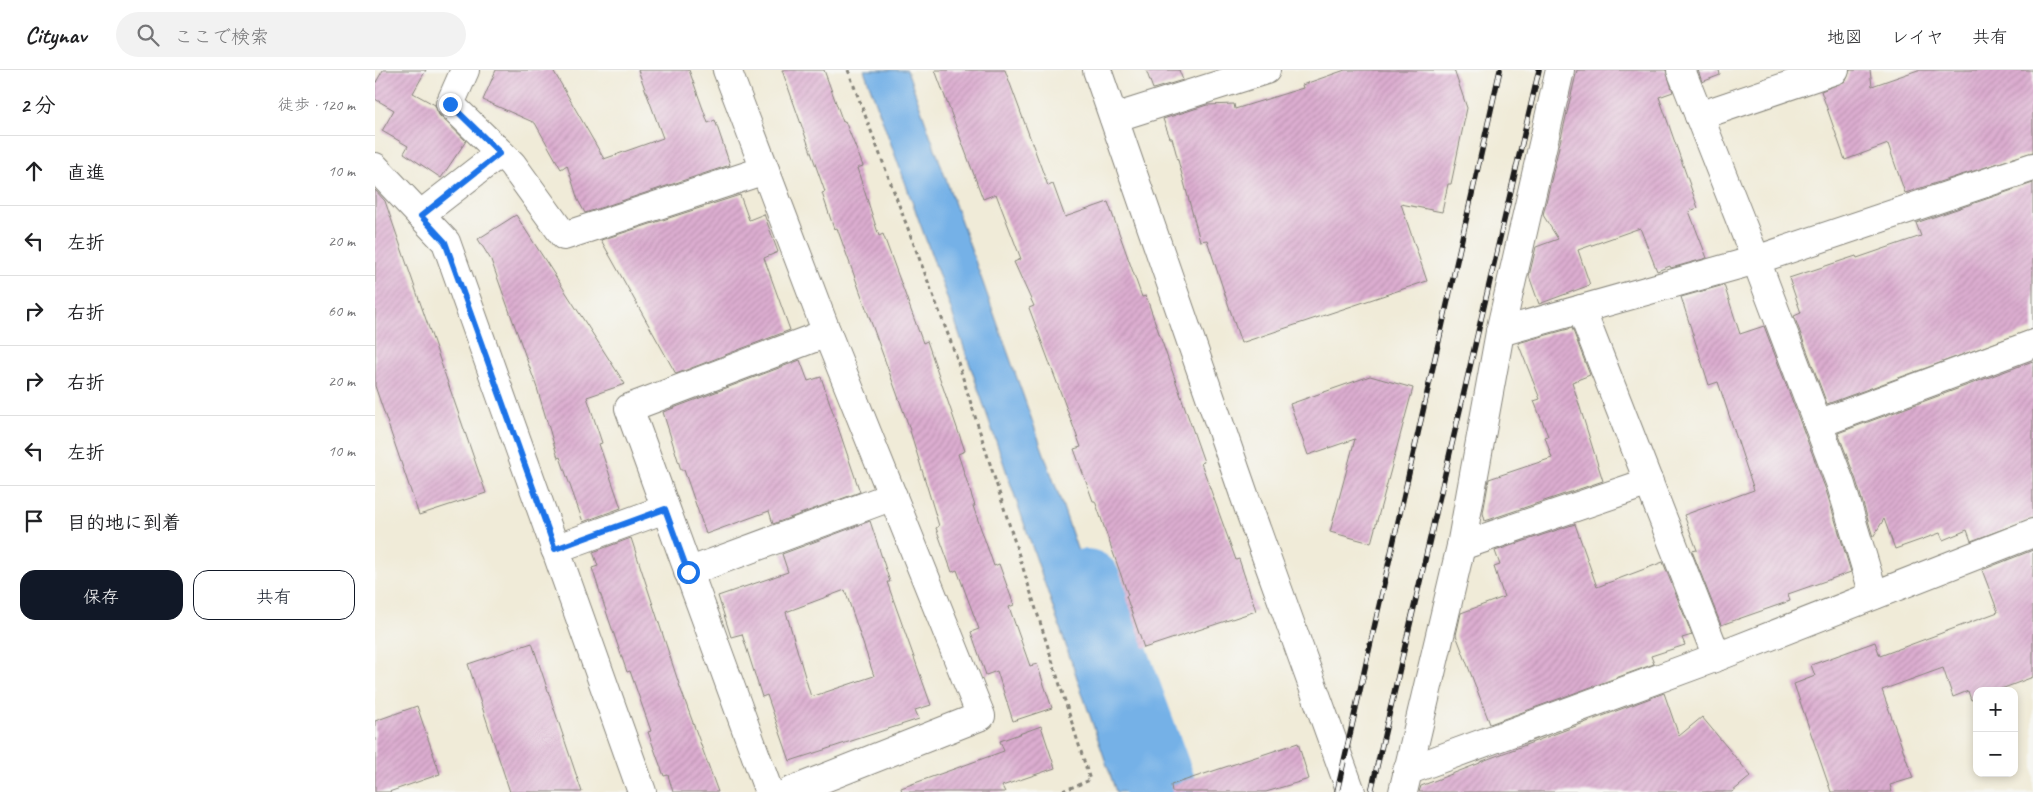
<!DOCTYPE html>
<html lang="ja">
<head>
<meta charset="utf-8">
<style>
	body { margin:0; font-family:Caveat,"Klee One",sans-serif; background:#f2f2f2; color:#202124 }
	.controls { position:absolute; right:15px; bottom:15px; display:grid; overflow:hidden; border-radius:10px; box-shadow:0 2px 8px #0003 }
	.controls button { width:45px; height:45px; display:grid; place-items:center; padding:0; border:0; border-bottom:1px solid #e0e0e0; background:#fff; color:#202124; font:25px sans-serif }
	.stop { position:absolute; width:15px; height:15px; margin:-11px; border:4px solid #1a73e8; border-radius:50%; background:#fff }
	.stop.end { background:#1a73e8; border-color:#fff; box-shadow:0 1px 5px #0008 }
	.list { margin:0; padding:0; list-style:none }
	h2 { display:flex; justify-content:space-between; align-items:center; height:65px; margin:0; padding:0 20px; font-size:21px }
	h2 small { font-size:16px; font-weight:400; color:#757577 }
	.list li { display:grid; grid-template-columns:32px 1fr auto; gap:15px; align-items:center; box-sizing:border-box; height:70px; padding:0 20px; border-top:1px solid #e0e0e0 }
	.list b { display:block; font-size:19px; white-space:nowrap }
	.list em { font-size:16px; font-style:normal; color:#757577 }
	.actions { display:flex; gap:10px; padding:15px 20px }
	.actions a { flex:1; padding:11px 0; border:1px solid #111827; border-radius:15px; text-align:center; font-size:18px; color:#111827 }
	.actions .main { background:#111827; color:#fff }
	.icon { flex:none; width:28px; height:28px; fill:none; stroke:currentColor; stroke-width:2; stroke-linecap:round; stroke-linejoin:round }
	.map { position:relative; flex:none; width:1658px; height:722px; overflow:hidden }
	header { display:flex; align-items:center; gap:30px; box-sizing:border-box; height:70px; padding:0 25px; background:#fff; border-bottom:1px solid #e0e0e0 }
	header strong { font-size:24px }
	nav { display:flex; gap:28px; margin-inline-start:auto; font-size:18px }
	.search { width:350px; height:45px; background:#f2f2f2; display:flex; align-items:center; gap:12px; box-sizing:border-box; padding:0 18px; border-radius:28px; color:#757577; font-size:19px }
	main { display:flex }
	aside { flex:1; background:#fff }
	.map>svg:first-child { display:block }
</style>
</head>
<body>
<header>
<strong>Citynav</strong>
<div class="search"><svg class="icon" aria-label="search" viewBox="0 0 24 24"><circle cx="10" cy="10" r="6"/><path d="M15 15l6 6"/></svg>ここで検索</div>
<nav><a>地図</a><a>レイヤ</a><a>共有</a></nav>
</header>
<main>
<aside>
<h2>2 分<small>徒歩 · 120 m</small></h2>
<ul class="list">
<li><svg class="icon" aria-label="ahead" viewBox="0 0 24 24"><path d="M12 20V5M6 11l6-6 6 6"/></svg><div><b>直進</b></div><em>10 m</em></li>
<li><svg class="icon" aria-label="left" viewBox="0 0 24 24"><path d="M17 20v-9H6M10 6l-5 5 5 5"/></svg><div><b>左折</b></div><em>20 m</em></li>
<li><svg class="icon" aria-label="right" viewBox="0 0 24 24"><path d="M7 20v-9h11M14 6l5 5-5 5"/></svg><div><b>右折</b></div><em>60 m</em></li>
<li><svg class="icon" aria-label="right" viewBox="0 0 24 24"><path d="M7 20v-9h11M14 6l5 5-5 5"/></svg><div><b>右折</b></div><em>20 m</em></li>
<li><svg class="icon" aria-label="left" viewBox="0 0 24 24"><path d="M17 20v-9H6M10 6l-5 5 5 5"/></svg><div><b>左折</b></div><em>10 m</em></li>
<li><svg class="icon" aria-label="arrive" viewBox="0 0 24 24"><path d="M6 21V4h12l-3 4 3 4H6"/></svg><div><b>目的地に到着</b></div></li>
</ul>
<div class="actions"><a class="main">保存</a><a>共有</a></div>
</aside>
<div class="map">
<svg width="1658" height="722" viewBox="0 0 1658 722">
	<defs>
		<pattern id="building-hatch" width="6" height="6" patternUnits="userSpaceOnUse" patternTransform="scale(1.25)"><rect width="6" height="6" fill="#dcadd0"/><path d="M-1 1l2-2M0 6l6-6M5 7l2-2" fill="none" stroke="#bc94b2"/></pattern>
	</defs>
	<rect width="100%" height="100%" fill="#f6f6f2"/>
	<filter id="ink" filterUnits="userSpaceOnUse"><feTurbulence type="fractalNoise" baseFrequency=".02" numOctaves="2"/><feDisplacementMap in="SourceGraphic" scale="10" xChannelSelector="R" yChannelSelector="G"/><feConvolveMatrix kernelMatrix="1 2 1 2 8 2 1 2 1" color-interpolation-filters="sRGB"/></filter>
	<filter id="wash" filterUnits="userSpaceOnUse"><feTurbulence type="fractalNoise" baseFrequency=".0096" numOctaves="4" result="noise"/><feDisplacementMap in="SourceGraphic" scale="20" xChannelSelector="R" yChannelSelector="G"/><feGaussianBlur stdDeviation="1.12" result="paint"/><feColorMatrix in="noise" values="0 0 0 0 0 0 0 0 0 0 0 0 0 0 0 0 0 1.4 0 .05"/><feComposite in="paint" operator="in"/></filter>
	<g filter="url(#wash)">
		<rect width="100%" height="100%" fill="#f0ebd8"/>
		<path fill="#75b1e7" stroke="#486682" d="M489 0H532L688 437 784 722H741L570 222Z"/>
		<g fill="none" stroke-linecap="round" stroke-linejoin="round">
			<path stroke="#75b1e7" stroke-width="72" d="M711 515 787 722"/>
		</g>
		<g id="blocks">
			<g fill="url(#building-hatch)" fill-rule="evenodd">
				<path d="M8 0H51L38 23 60 35 64 45 91 71 66 108 29 83 33 76 7 61 19 40 0 29V14Z"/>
				<path d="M121 0H178L229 89 288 68 263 0H314L333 53 340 50 355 95 210 143 203 130 192 95 186 99 160 53 108 30Z"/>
				<path d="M407 0H449L468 52 470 51 488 96 482 98 504 166 508 164 548 273 552 271 590 381 583 384 600 436H598L619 496 624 494 639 535 634 537 655 596 662 594 677 638 638 651 622 601 611 605 596 562 604 559 582 500 577 502 561 458 564 456 533 354 462 158 459 159 447 123 450 122Z"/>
				<path d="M560 0H630L673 116 678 114 690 147 733 132 767 227 771 226 829 392 826 393 861 490 864 489 881 541 769 578 751 526 753 525 720 431H718L699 379 706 377 654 238 659 236 639 192 646 189 621 124 608 129Z"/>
				<path d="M771 0H804L808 10 778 19Z"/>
				<path d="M970 0H1079L1092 38 1076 114H1073L1067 142 1026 134 1052 211 866 273 832 170 825 171 797 68H795L788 49 832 35 859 34 860 39 928 18 927 15Z"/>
				<path d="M1202 0H1291L1298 22 1284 27 1323 138 1314 141 1332 188 1296 198 1295 196 1282 201 1265 158 1203 180 1215 215 1164 234 1154 206 1161 177 1183 169 1168 145Z"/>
				<path d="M1323 0H1344L1345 5 1327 12Z"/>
				<path d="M1475 0H1495L1497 16 1543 0H1658V82L1530 123 1513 74 1470 90 1446 21 1471 11Z"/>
				<path d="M1658 113V259L1452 334 1419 246 1426 243 1414 208 1481 186 1482 188 1546 166 1541 153Z"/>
				<path d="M0 120 10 131 111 423 44 445 0 316Z"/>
				<path d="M365 125 374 150 389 144 403 182 389 188 415 260 301 304 226 170Z"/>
				<path d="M141 145 250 314 212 327 227 373 224 374 246 438 208 452 185 387 183 388 162 318 116 190 103 169Z"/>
				<path d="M1349 215 1365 264 1389 256 1451 420 1476 502 1413 524 1415 531 1346 555 1317 481 1322 480 1309 445 1379 420 1343 312 1334 315 1306 227Z"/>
				<path d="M1197 258 1215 305 1197 312 1228 411 1110 451 1108 443 1114 409 1177 388 1170 367 1173 366 1159 331 1165 329 1143 273Z"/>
				<path d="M425 290 433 311 446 307 485 422 398 454 394 441 331 464 309 400H306L288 342Z"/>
				<path d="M1658 291V448L1596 471 1592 460 1568 470 1565 463 1520 479 1509 449 1498 467 1481 410 1463 363Z"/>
				<path d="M995 306 1038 318 996 473 955 462 980 369 933 385 915 334Z"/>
				<path d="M495 451 515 512H512L556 635 540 640 544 649 415 691 392 625 387 627 367 564 356 567 343 526 413 502 407 484ZM470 520 499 606 436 627 411 542Z"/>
				<path d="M1200 454 1222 517 1288 492 1317 565 1307 568 1310 575 1276 586 1279 594 1115 654 1081 565 1086 543 1129 527 1119 497 1125 495 1120 481Z"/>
				<path d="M256 468 305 617 343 722H298L293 705 289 706 273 662 276 661 255 601 252 602 234 550 217 498 223 496 218 482Z"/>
				<path d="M1658 480V607L1621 621H1602V628L1596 630 1593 621 1578 627 1568 598 1507 620 1538 708 1515 715 1517 722H1456L1419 614 1440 606 1436 595 1500 572 1505 586 1623 542 1607 500Z"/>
				<path d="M157 573 207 722H135L93 594Z"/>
				<path d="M1289 623 1304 666 1327 647 1376 706 1357 722H1044L1046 716 1105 693V692Z"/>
				<path d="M42 636 65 704 14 722H0V651Z"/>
				<path d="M666 656 680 698 627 716 630 722H527L526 718 629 681 625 671Z"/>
				<path d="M923 673 934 709 891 722H797L796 715Z"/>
			</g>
		</g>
	</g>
	<g filter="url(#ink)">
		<use href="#blocks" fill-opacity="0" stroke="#86847a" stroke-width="1"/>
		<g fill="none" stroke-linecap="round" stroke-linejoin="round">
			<g stroke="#86847a" stroke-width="30">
				<g id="street">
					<path d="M90 0 75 34 137 94 189 166 390 100"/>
					<path d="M352 0 452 263 606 646 414 722"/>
					<path d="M1306 0 1381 190 1466 415 1499 525"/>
					<path d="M1324 46 1460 0"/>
					<path d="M739 48 891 0"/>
					<path d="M0 97 71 172 267 722"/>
					<path d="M45 145 125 83"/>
					<path d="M1206 239 1342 587"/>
					<path d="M1125 262 1381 190 1658 97"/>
					<path d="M1443 354 1658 274"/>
					<path d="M1086 476 1274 412"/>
					<path d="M180 479 290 439"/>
					<path d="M313 502 518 426"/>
					<path d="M1032 701 1342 587 1658 463"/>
					<path d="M394 722 254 338 452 263"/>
					<path d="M1028 722 1086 476 1125 262 1185 0"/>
				</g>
			</g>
			<g stroke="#86847a" stroke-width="30">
				<path id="secondary" d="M722 0 874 439 976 722"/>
			</g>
			<path stroke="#86847a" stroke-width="3" stroke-dasharray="4 4" stroke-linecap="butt" d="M473 0 580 283 715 710 685 722"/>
			<use href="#street" stroke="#fff" stroke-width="28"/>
			<use href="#secondary" stroke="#fff" stroke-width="28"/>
			<g stroke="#1c1c1c" stroke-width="5.5">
				<g id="rail">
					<path d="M962 722 1125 0"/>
					<path d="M996 722 1164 0"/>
				</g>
			</g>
			<use href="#rail" stroke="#f6f6f2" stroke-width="4" stroke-dasharray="11" stroke-linecap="butt"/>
		</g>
	</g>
	<g fill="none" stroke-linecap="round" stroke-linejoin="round" filter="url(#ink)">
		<path stroke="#1a73e8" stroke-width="6" d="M75 34 125 83 46 146 70 172 180 479 290 439 313 502"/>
	</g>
</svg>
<div class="controls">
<button>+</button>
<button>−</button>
</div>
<div class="stop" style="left:313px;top:502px"></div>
<div class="stop end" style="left:75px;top:34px"></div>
</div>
</main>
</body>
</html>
